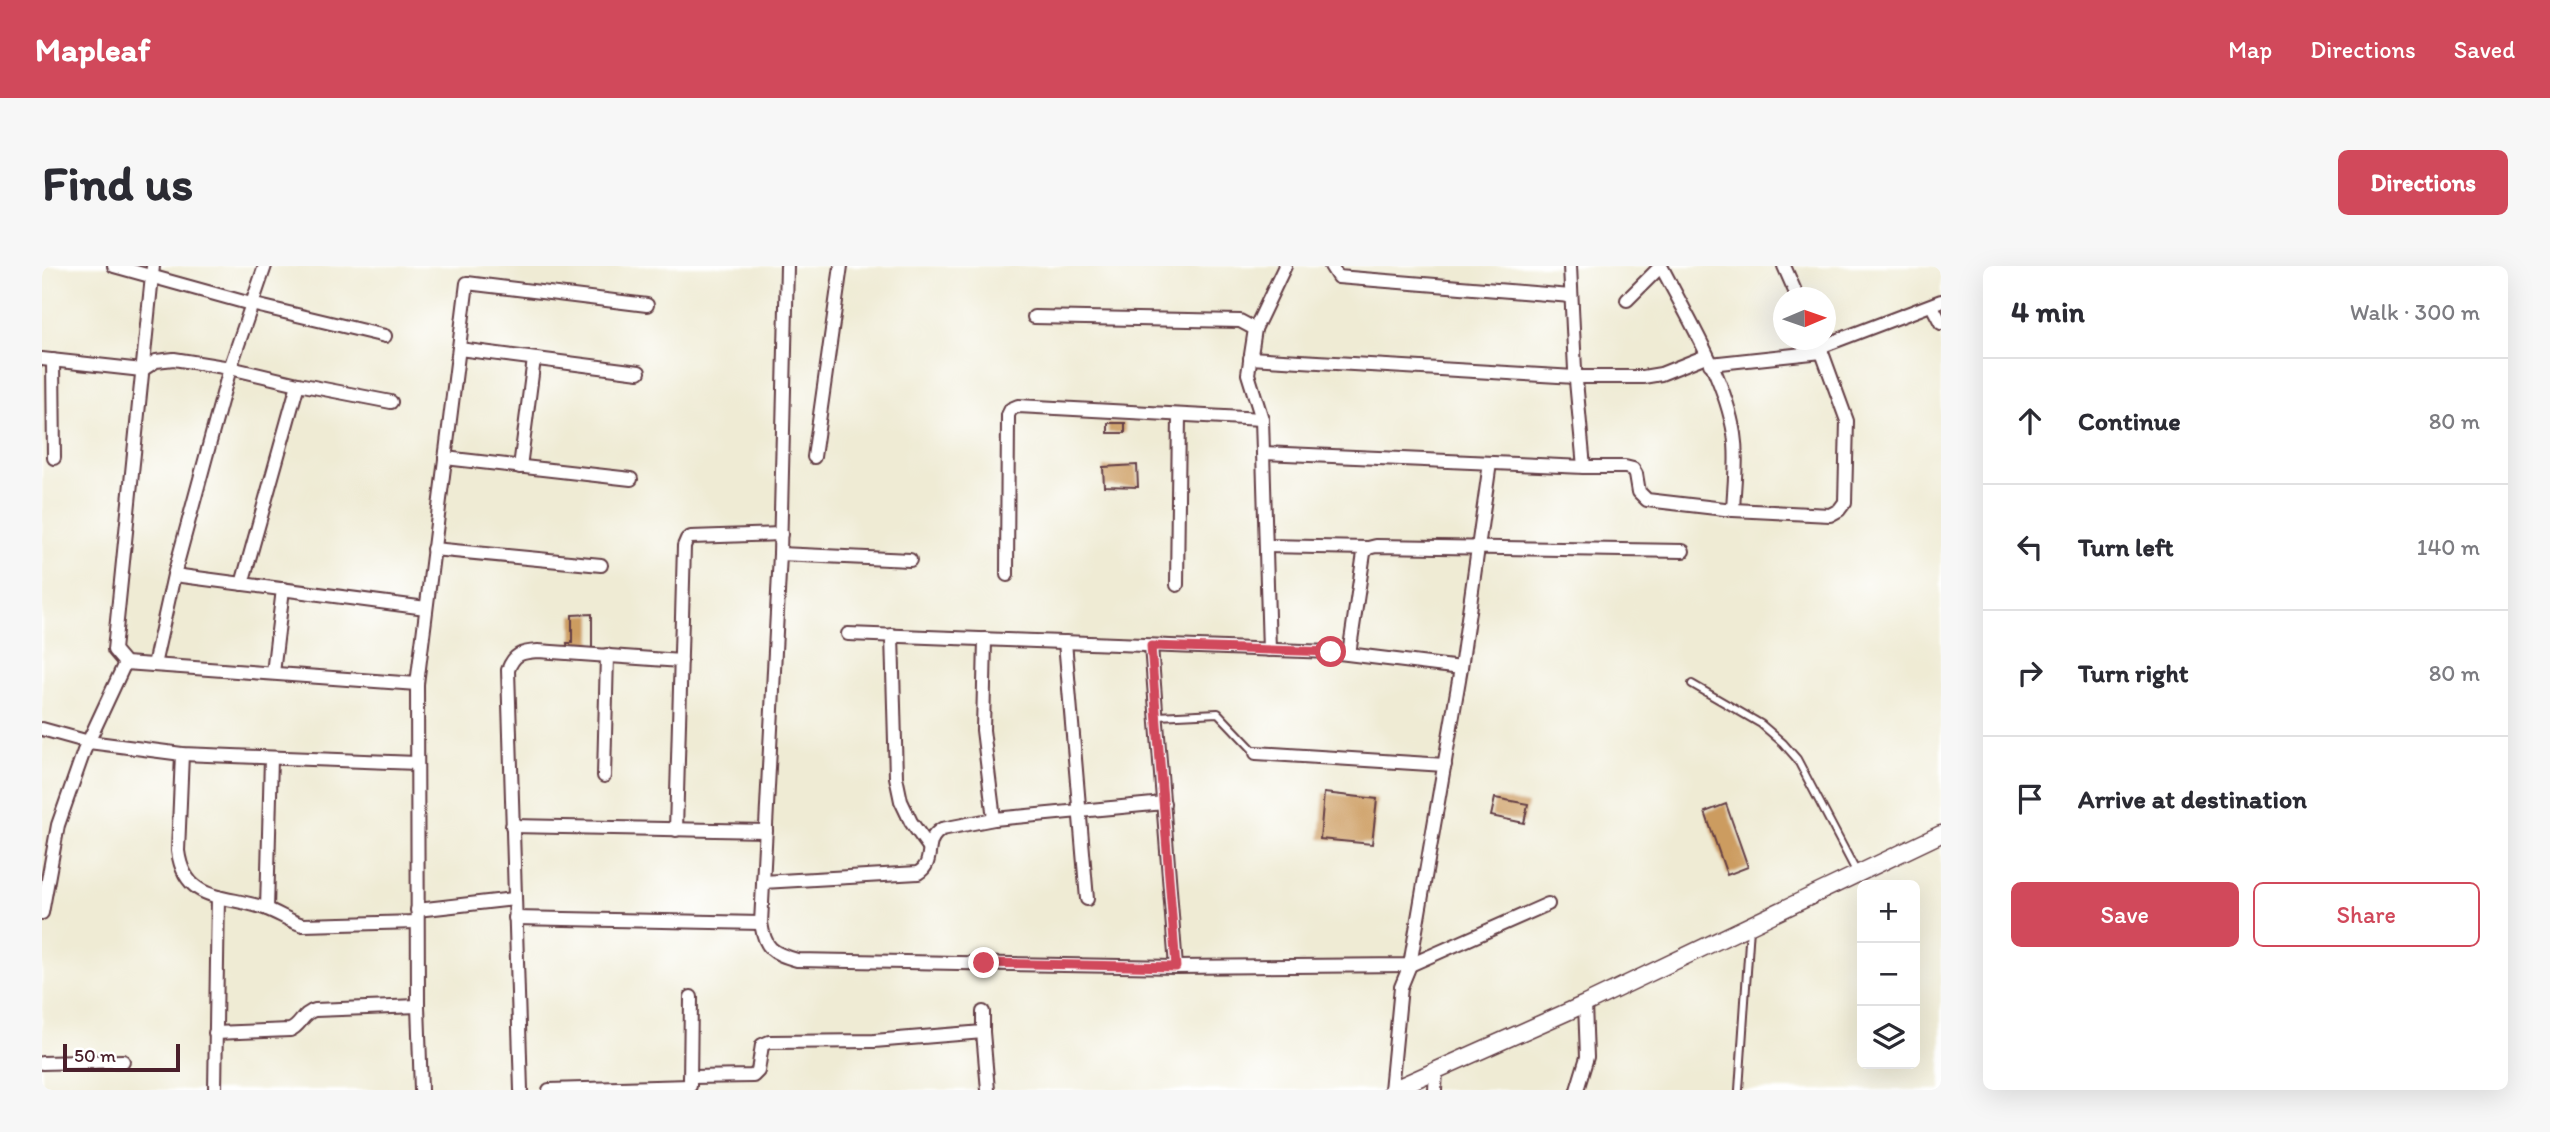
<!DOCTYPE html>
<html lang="en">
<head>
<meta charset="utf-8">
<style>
	body { margin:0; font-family:Itim,sans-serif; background:#f7f7f7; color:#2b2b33 }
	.controls { position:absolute; right:21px; bottom:21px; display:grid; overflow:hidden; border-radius:10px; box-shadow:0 7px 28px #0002 }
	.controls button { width:63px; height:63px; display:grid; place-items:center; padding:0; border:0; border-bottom:2px solid #e1e1e2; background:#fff; color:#2b2b33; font:35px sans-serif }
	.compass { position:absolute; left:1731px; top:21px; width:63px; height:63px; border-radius:50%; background:#fff; box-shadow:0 7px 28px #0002; rotate:88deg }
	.scale { position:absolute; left:21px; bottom:18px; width:117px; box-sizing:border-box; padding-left:7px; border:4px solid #4a1f2b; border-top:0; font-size:19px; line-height:24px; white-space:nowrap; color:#4a1f2b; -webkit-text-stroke:5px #fff; paint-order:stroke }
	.stop { position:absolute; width:21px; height:21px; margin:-16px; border:5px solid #d1495b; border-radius:50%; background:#fff }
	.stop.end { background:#d1495b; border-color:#fff; box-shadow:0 2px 7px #0008 }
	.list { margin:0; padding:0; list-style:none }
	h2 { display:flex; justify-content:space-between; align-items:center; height:91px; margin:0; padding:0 28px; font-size:30px }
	h2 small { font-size:23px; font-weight:400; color:#7c7c81 }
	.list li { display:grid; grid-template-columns:46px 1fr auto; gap:21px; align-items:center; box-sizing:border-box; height:126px; padding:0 28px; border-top:2px solid #e1e1e2 }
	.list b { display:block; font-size:26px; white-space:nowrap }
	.list em { font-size:23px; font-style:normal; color:#7c7c81 }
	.actions { display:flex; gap:14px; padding:21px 28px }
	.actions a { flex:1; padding:16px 0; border:2px solid #d1495b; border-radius:10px; text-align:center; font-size:24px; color:#d1495b }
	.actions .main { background:#d1495b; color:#fff }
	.icon { flex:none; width:38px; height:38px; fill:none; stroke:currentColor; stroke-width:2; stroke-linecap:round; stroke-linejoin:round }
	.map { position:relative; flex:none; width:1899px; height:824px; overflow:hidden; border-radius:10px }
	header { display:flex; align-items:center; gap:42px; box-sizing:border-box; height:98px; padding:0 35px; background:#d1495b; color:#fff }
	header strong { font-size:33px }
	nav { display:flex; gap:38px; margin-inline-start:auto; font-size:24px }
	.intro { display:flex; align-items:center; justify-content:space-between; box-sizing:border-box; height:168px; padding:0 42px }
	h1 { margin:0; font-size:49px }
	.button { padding:18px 32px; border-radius:10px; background:#d1495b; color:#fff; font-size:24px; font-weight:700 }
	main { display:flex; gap:42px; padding:0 42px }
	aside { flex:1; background:#fff; border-radius:10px; box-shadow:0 7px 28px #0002 }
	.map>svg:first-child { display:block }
</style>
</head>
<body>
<header>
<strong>Mapleaf</strong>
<nav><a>Map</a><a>Directions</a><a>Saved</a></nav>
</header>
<div class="intro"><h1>Find us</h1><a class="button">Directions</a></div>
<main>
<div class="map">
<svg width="1899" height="824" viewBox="0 0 1899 824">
	<rect width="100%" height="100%" fill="#fff"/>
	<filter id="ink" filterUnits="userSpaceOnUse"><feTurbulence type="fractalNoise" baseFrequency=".0143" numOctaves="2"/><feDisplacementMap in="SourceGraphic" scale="14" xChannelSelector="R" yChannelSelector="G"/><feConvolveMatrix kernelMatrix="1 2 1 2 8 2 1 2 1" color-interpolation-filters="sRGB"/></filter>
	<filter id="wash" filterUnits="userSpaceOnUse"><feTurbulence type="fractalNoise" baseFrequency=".00686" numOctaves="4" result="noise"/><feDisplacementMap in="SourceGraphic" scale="28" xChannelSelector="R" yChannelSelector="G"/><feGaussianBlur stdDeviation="1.57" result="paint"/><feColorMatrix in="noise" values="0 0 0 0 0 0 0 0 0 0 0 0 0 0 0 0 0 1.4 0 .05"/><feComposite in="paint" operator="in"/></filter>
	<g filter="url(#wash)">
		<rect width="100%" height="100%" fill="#efebd4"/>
		<g id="blocks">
			<g fill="#cc9c61">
				<rect x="1066" y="157" width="17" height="10"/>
				<path d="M1095 199 1096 221 1062 220 1061 201Z"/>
				<path d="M550 348V384L526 385 525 377H530V349Z"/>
				<path d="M1282 527 1335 533 1330 578 1278 573Z"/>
				<path d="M1453 532 1486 538 1482 557 1449 550Z"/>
				<path d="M1684 538 1706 601 1685 609 1663 546Z"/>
			</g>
		</g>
	</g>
	<g filter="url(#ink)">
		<use href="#blocks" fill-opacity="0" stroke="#633e44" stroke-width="2"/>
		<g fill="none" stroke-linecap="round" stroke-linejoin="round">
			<g stroke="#633e44" stroke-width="10">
				<g id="service">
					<path d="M1650 418 1719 458 1741 477 1755 493 1815 607"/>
					<path d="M1116 450 1176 447 1214 487"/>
					<path d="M1697 824 1708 661"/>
				</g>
			</g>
			<g stroke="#633e44" stroke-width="16">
				<g id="minor">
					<path d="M72 0 209 38 343 70"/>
					<path d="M111 0 72 384 83 397 375 418"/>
					<path d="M745 0 738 288 719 657C723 683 730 687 755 694L1134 701 1368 699 1506 638"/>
					<path d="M1289 0 1296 11 1529 30"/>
					<path d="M1528 0 1533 104 1542 201H1583L1591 203 1594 208 1597 226 1605 234 1691 244 1788 249 1797 244 1803 236 1805 155 1778 81 1899 35"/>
					<path d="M1619 0C1645 51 1683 111 1692 168 1696 193 1692 219 1691 244"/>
					<path d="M1742 0 1756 32"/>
					<path d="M1585 34 1619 0"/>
					<path d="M1890 40 1899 57"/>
					<path d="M992 51 1198 55 1213 63 1206 108 1220 153 1227 384"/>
					<path d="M1213 63 1243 0"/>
					<path d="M417 83 597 106"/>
					<path d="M1208 92 1533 111H1601L1619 108 1664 90"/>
					<path d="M0 93 100 104 114 95 132 93 188 102 256 118 349 136"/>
					<path d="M11 94 12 192"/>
					<path d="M1668 98 1780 86"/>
					<path d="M1221 187 1542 201"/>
					<path d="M772 191 799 0"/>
					<path d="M403 192 589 213"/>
					<path d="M478 201 492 93"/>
					<path d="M1224 280 1326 282"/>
					<path d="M391 283 559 299"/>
					<path d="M738 288 868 294"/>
					<path d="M132 309 384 342"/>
					<path d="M965 309 966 149 969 143 976 140 1220 153"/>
					<path d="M200 318 256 118"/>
					<path d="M1135 319 1137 149"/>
					<path d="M806 368 1289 386 1419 402"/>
					<path d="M850 369 854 511 859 535 869 556 887 581"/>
					<path d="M943 373 941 464 952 553"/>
					<path d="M1023 376 1045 633"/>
					<path d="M1109 380 1134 701"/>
					<path d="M1307 388 1322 287 1326 282 1334 280 1641 285"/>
					<path d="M112 399 132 309 188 102 223 0"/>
					<path d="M231 407 241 323"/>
					<path d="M0 463 47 476 140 488 375 497"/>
					<path d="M1214 487 1403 499"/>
					<path d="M140 488 136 585C143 639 186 628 225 643 238 648 247 655 261 659L375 656"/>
					<path d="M562 510 565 389"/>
					<path d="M470 560 724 565"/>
					<path d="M634 564 642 280 645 273 649 271 739 268"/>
					<path d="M721 616 876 607C895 596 879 575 900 563L952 553 1122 537"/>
					<path d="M225 643 229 492"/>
					<path d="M375 644 472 633"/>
					<path d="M0 647 16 559 42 485 83 397"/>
					<path d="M473 652 719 657"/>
					<path d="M941 746V766"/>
					<path d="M173 767 248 764C259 760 260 747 273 744L376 740"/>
					<path d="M0 797 81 795"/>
					<path d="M648 811 711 810 716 805 720 779 727 776 832 775 941 766 946 824"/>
					<path d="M648 818 649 731"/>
					<path d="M173 824 176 631"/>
					<path d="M379 824 376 740 375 418 425 17 605 39"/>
					<path d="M479 824 466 404C472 388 479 386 496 385L639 395"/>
					<path d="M507 824 648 820"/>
					<path d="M1349 824 1359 721 1368 699 1419 402 1448 197"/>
					<path d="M1393 824 1394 804"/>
					<path d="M1535 824 1545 791 1543 738"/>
				</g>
			</g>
			<g stroke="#633e44" stroke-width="19">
				<path id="tertiary" d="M1350 824 1543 738 1899 568"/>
			</g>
			<use href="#service" stroke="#fff" stroke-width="6"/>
			<use href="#minor" stroke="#fff" stroke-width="12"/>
			<use href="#tertiary" stroke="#fff" stroke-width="16"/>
		</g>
	</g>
	<g fill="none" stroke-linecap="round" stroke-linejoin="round" filter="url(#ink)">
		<path stroke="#d1495b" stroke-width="9" d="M942 697 1134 701 1109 380 1289 386"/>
	</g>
</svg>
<div class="controls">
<button>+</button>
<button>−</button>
<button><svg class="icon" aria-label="layers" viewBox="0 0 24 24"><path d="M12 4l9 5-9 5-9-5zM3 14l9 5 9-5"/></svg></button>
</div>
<svg class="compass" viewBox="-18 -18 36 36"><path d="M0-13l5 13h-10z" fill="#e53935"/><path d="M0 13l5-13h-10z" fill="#7c7c81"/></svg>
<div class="scale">50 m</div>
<div class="stop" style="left:1289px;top:386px"></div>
<div class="stop end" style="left:942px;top:697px"></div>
</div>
<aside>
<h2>4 min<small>Walk · 300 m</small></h2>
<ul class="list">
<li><svg class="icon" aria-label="ahead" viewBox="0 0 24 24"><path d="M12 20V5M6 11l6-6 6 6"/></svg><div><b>Continue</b></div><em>80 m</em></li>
<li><svg class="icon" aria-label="left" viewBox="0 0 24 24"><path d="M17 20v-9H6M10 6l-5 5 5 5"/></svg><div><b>Turn left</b></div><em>140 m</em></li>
<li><svg class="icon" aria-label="right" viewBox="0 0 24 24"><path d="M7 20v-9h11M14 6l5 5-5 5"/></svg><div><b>Turn right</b></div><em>80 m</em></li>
<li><svg class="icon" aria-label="arrive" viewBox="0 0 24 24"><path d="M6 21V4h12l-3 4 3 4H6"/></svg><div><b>Arrive at destination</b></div></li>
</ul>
<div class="actions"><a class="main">Save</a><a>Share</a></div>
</aside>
</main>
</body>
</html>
